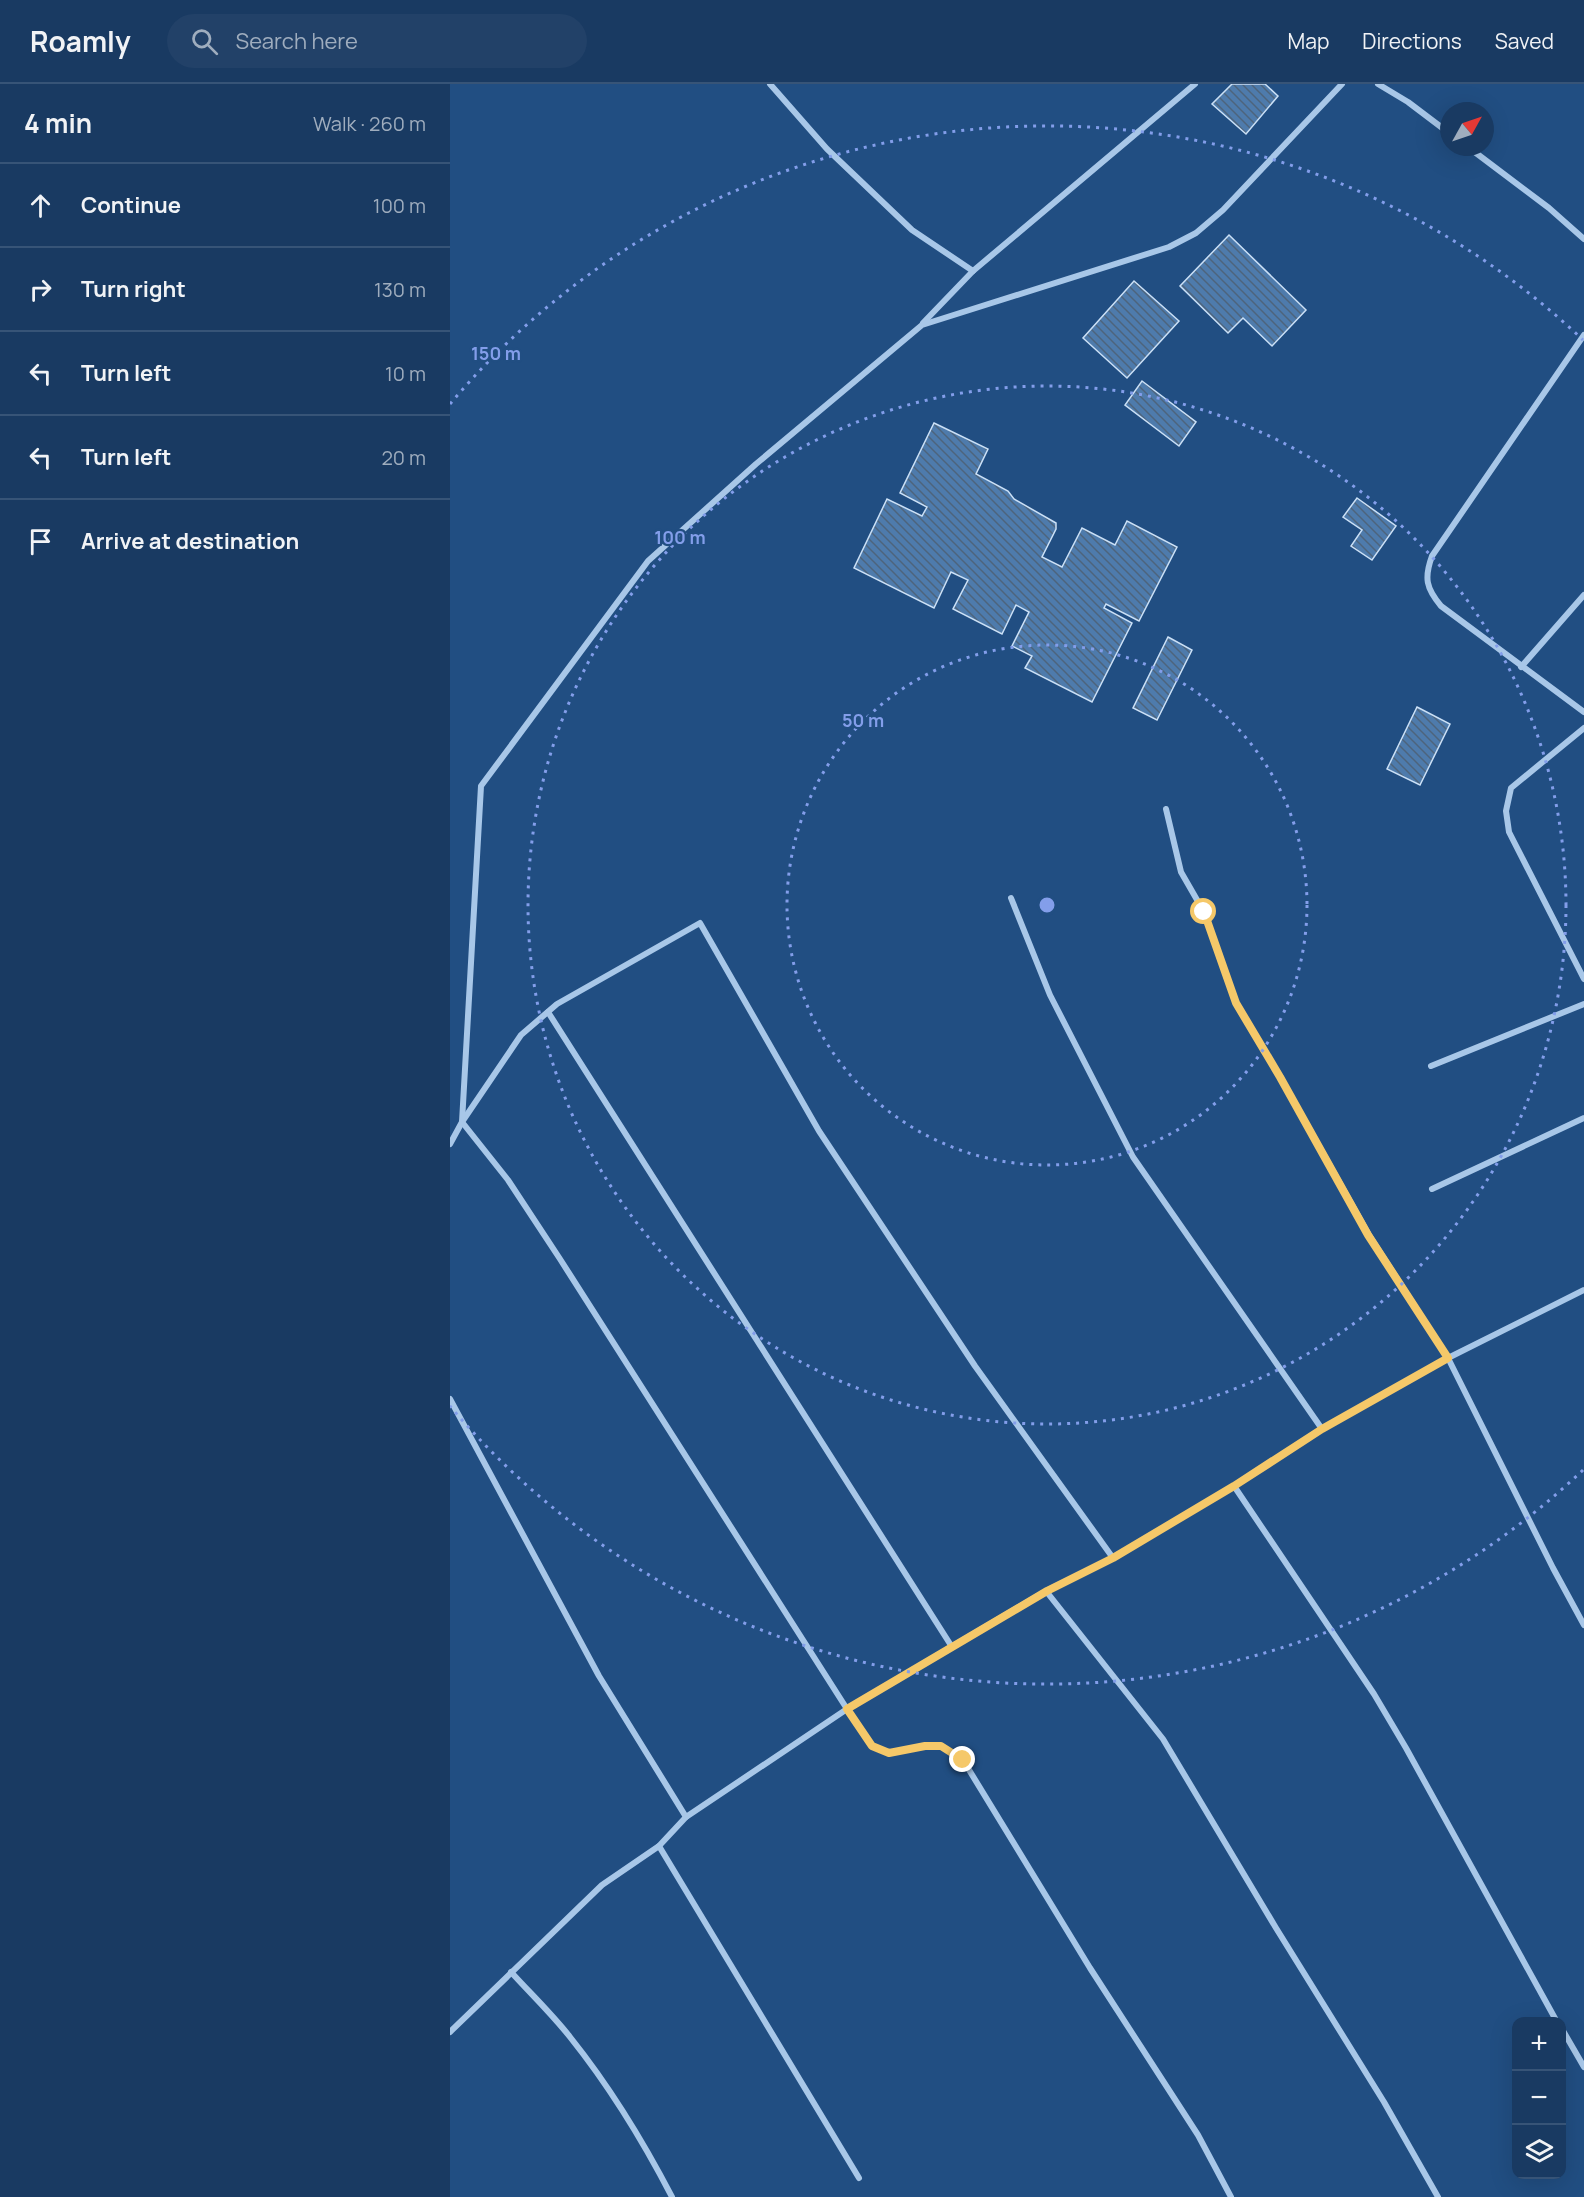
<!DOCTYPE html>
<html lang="en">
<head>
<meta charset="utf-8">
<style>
	body { margin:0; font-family:Manrope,sans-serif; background:#224168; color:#f1f3f6 }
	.controls { position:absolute; right:18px; bottom:18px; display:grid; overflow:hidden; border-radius:12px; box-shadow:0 6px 24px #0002 }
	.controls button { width:54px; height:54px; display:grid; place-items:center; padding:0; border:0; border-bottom:2px solid #375477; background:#193a62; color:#f1f3f6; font:30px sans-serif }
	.compass { position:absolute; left:990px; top:18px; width:54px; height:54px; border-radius:50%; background:#193a62; box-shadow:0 6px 24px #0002; rotate:50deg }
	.stop { position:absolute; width:18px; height:18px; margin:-14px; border:4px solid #f5c869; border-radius:50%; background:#fff }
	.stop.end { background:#f5c869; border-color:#fff; box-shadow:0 2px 6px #0008 }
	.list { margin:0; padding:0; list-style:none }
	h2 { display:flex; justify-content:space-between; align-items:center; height:78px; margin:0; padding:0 24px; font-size:26px }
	h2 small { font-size:20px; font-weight:400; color:#9fadbe }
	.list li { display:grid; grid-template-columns:39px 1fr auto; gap:18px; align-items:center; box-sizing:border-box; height:84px; padding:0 24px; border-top:2px solid #375477 }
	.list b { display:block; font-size:22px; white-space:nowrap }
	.list em { font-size:20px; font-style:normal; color:#9fadbe }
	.icon { flex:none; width:33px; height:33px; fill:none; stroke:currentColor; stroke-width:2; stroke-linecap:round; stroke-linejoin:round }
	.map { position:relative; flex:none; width:1134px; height:2113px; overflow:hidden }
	header { display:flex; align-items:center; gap:36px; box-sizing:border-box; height:84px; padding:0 30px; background:#193a62; border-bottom:2px solid #375477 }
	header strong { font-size:28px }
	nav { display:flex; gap:33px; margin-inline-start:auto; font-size:21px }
	.search { width:420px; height:54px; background:#224168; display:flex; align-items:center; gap:15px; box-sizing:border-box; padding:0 21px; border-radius:33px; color:#9fadbe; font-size:22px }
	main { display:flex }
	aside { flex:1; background:#193a62 }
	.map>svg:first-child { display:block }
</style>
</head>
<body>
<header>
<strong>Roamly</strong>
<div class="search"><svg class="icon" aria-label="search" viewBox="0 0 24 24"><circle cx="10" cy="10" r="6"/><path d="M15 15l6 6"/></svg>Search here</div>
<nav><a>Map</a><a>Directions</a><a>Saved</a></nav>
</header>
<main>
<aside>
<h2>4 min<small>Walk · 260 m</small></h2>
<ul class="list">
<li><svg class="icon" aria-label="ahead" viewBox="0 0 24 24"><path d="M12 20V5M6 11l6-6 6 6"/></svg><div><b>Continue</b></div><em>100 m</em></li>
<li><svg class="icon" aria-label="right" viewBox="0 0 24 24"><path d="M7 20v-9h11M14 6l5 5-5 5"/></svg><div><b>Turn right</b></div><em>130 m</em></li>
<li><svg class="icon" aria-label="left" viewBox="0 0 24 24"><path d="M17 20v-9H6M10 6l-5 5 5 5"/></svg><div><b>Turn left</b></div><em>10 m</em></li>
<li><svg class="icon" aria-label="left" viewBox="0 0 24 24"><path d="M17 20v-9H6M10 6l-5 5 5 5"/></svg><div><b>Turn left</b></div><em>20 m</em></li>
<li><svg class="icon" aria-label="arrive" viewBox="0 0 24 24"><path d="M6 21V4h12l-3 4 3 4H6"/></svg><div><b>Arrive at destination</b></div></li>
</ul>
</aside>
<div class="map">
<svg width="1134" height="2113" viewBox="0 0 1134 2113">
	<defs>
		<pattern id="building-back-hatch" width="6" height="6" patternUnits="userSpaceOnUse" patternTransform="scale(1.5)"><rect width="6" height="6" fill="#4e7bac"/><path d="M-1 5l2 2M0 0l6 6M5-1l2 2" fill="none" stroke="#4d647c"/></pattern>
	</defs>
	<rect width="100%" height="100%" fill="#214e82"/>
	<g fill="url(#building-back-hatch)" stroke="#cbe0f6" stroke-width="1.5">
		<path d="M782 0H815L828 12 796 50 762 20Z"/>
		<path d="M779 151 856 226 822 262 793 234 778 249 730 202Z"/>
		<path d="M684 197 729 237 677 294 633 254Z"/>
		<path d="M692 297 746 338 729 362 675 321Z"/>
		<path d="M484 339 538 365 526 390 558 407 564 415 606 439V445L592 473 612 483 632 444 665 461 677 437 727 463 689 537 656 520 654 524 682 539 642 618 575 584 582 572 562 562 579 528 566 521 552 550 503 525 518 496 501 488 484 524 404 484 437 415 472 432 477 423 450 409Z"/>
		<path d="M907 414 946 442 922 476 901 462 912 446 893 433Z"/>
		<path d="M718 553 742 566 707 636 683 624Z"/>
		<path d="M967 623 1000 640 970 701 937 685Z"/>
	</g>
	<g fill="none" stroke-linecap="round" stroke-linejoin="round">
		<g stroke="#a8c7e8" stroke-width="6">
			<path d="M320 0 377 65 462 146 523 187"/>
			<path d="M928 0 958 18 999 49"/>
			<path d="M1018 63 1099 124 1134 155"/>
			<path d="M473 239 523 187 745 0"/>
			<path d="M1134 251 982 472C974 494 976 504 991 522L1134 628"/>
			<path d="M1071 583 1134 511"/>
			<path d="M1134 644 1061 704 1056 727 1059 748 1134 895"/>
			<path d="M716 725 731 788 754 828 786 919 830 993 919 1151 998 1274 1103 1484 1134 1541"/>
			<path d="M561 814 600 911 683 1073 872 1345"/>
			<path d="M98 928 502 1563"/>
			<path d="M981 982 1134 920"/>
			<path d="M0 1060 12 1038 71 951 107 920 250 839 369 1047 525 1282 663 1474"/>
			<path d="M982 1105 1134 1034"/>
			<path d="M0 1315 149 1592 236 1733"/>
			<path d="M784 1402 924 1610 956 1664 1107 1938"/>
			<path d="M596 1507 713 1655 826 1844 934 2018 988 2113"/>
			<path d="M209 1762 409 2094"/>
			<path d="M61 1888C81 1910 102 1930 120 1953 160 2003 193 2057 222 2113"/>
			<path d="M1112 1945 1134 1983"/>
			<path d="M0 1948 152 1801 209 1762 236 1733 397 1625 596 1507 663 1474 784 1402 872 1345 998 1274 1134 1206"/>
			<path d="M781 2113 748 2051 640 1884 513 1676 491 1662H475L439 1669 422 1662 397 1625 110 1175 58 1096 12 1038 31 702 198 477 306 380 472 241 719 163 746 149 773 126 892 0"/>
		</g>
	</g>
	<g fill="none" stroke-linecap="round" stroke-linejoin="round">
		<path stroke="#f5c869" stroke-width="8" d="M513 1676 491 1662H475L439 1669 422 1662 397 1625 597 1507 663 1474 784 1402 872 1345 998 1274 918 1151 830 993 786 919 754 828"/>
	</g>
	<g fill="none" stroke="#839eea" stroke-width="3" stroke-dasharray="3 6">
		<circle cx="597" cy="821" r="260"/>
		<circle cx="597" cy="821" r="519"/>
		<path d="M1133 1386A779 779 0 0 1 0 1322M0 320A779 779 0 0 1 1133 256"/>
	</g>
	<circle cx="597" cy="821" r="9" fill="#839eea" stroke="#214e82" stroke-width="3"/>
	<g font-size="18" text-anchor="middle" font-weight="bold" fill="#839eea" stroke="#214e82" stroke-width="4.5" stroke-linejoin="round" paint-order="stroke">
		<text x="46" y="276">150 m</text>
		<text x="230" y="460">100 m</text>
		<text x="413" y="643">50 m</text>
	</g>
</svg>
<div class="controls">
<button>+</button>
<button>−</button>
<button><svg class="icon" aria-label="layers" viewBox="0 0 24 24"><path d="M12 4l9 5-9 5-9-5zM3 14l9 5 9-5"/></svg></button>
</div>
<svg class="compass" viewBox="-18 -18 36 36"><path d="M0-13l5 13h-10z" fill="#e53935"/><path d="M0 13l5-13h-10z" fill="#9fadbe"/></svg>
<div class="stop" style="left:754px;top:828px"></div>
<div class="stop end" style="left:513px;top:1676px"></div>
</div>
</main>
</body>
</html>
